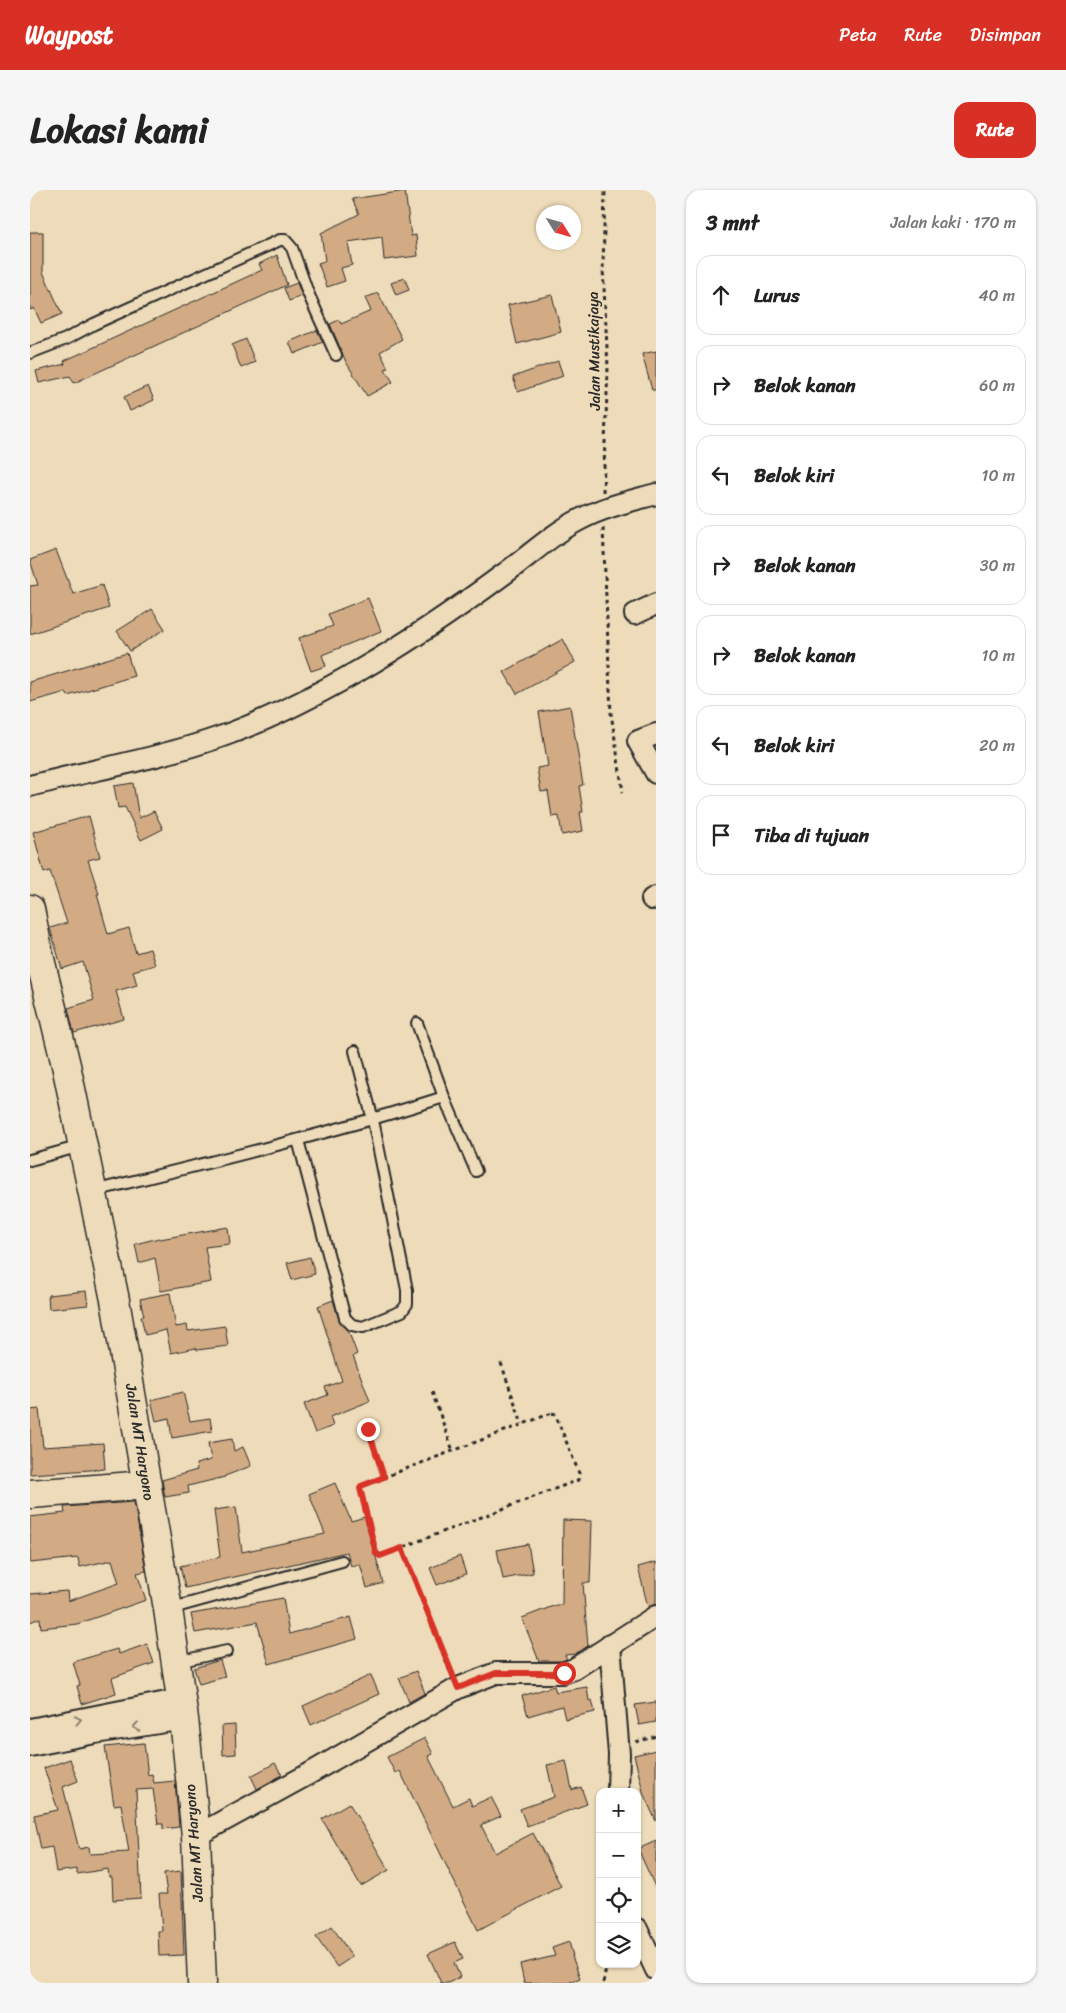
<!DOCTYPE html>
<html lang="id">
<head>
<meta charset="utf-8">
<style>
	body { margin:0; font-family:Sriracha,sans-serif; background:#f6f6f6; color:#222 }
	.controls { position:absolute; right:15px; bottom:15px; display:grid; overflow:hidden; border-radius:10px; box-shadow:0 1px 4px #0004 }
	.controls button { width:45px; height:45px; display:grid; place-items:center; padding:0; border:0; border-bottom:1px solid #e0e0e0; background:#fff; color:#222; font:25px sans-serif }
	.compass { position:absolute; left:506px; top:15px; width:45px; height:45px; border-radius:50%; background:#fff; box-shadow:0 1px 4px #0004; rotate:127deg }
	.stop { position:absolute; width:15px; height:15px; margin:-11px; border:4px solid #d93025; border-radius:50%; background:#fff }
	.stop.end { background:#d93025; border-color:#fff; box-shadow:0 1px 5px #0008 }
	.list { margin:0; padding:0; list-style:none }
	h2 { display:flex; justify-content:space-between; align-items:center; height:65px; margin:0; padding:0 20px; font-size:21px }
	h2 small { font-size:16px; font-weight:400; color:#767676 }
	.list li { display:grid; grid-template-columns:32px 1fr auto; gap:15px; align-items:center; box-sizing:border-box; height:80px; margin:0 10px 10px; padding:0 10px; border:1px solid #e0e0e0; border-radius:15px }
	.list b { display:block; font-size:19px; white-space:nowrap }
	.list em { font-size:16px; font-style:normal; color:#767676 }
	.icon { flex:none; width:28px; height:28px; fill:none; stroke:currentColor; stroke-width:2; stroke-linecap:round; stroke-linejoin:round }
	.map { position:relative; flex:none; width:626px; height:1793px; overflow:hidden; border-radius:15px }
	header { display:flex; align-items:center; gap:30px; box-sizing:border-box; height:70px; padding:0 25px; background:#d93025; color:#fff }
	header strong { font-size:24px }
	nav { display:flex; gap:28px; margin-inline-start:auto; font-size:18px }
	.intro { display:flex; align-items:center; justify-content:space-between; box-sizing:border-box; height:120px; padding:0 30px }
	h1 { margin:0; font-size:35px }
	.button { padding:12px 22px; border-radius:15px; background:#d93025; color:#fff; font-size:18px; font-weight:700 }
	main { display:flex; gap:30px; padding:0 30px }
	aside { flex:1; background:#fff; border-radius:15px; box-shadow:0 1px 4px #0004 }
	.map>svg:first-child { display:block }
</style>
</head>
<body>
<header>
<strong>Waypost</strong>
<nav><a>Peta</a><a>Rute</a><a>Disimpan</a></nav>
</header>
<div class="intro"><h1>Lokasi kami</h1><a class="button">Rute</a></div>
<main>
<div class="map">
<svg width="626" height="1793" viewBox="0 0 626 1793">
	<rect width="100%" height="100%" fill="#eedbb9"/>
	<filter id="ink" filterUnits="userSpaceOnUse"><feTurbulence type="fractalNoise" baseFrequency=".02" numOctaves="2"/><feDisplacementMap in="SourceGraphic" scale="10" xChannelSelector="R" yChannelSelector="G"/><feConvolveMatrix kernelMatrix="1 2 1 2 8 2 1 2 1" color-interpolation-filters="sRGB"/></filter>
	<g filter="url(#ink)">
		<g fill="#d2ab84" stroke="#2b2b2b">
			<path d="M375 1 381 46 386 45 388 66 354 70 352 47 318 52 322 75 311 78 315 91 297 97 288 73 295 71 291 43 329 24 322 9Z"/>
			<path d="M0 42H13V82L32 124 11 133 4 118 0 120Z"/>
			<path d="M247 65 257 95 44 193 40 186 9 193 6 181 35 174 34 171 232 80 229 74Z"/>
			<path d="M375 88 379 100 366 105 361 93Z"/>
			<path d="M267 93 272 106 259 111 254 98Z"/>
			<path d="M348 103 372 149 350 162 358 178 355 179 363 192 337 206 316 172 300 134 309 130 311 134 341 121 335 108Z"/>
			<path d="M522 105 531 142 487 154 478 115Z"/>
			<path d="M287 140 293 152 264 164 259 152Z"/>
			<path d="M216 149 225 172 211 178 202 155Z"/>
			<path d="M626 161V200H622L612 164Z"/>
			<path d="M528 171 533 186 488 202 483 187Z"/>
			<path d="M118 196 124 210 100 221 94 207Z"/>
			<path d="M26 360 43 404 72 395 79 418 0 444V396L8 395 0 370Z"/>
			<path d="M338 408 351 441 292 465 296 476 281 481 269 448 303 436 298 424Z"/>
			<path d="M122 419 135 439 100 461 87 441Z"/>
			<path d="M533 449 545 472 487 504 474 482Z"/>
			<path d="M97 463 104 486 38 506 36 502 0 512V492Z"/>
			<path d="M540 516 553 595 549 596 553 622H550L553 641 532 645 529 626 522 627 518 601 511 602 507 578 518 576 509 522Z"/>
			<path d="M103 593 109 628 124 621 133 639 111 650 95 617 88 618 84 596Z"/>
			<path d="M59 626 70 667 58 670 69 704H67L78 744 99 738 106 763 120 759 125 775 103 781 107 795 86 801 94 829 44 843 38 818 64 810 53 772 32 779 20 738 37 733 20 681 14 683 3 642Z"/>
			<path d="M198 1037 200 1054 175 1057 181 1092 131 1101 125 1068 109 1073 105 1054 129 1048 130 1049Z"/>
			<path d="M280 1067 285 1084 262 1090 257 1073Z"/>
			<path d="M56 1101 58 1115 19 1119 18 1105Z"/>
			<path d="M140 1103 146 1137 157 1135 158 1141 195 1136 198 1156 167 1160 166 1158 141 1163 136 1140 115 1145 111 1126H114L110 1109Z"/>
			<path d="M303 1110 309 1130 318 1140 327 1164 323 1166 340 1211 300 1227 303 1236 285 1243 274 1214 298 1205 295 1197 312 1191 288 1116Z"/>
			<path d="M153 1202 160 1231 180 1228 182 1241 142 1248 139 1228 126 1231 121 1210Z"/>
			<path d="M9 1219 13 1257 73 1253 75 1279 0 1284V1220Z"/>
			<path d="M202 1249 204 1261 213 1257 221 1276 195 1286V1287L158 1296 159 1303 135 1307 132 1290 167 1280 166 1274 181 1270 178 1253Z"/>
			<path d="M305 1293 321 1331 335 1327 353 1393 337 1398 330 1374 321 1376 317 1362 155 1398 150 1376 190 1367 184 1320 206 1317 212 1362 295 1344 279 1304Z"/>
			<path d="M104 1312 116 1381 107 1383 116 1410 47 1434 11 1438 10 1428 0 1432V1404L37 1401 38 1411 89 1393 82 1370 50 1377 48 1368 0 1373V1327L35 1323 34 1317Z"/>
			<path d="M533 1330 562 1331 560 1393H553L558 1456 545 1464 535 1465 537 1469 531 1471H509L492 1428 526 1415H532Z"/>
			<path d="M498 1354 503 1383 473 1389 467 1360Z"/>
			<path d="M430 1366 436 1384 407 1395 400 1378Z"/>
			<path d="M626 1372V1414L618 1417 608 1377Z"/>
			<path d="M253 1408 259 1444 321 1427 327 1449 239 1474 227 1432 165 1443 161 1424Z"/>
			<path d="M117 1454 124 1473 82 1488 86 1503 52 1514 47 1496 50 1495 43 1472 87 1459 89 1464Z"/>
			<path d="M190 1470 195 1487 169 1494 164 1478Z"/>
			<path d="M386 1481 395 1503 379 1512 369 1488Z"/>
			<path d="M341 1485 349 1504 281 1535 273 1516Z"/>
			<path d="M524 1496 526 1502 557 1497 559 1511 562 1510 565 1522 535 1529 532 1516 498 1526 492 1506Z"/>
			<path d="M626 1512V1532L609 1535 605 1515Z"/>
			<path d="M205 1535 206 1564 193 1565 192 1536Z"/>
			<path d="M395 1548 403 1564 398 1566 423 1616 439 1608 442 1616 461 1607 471 1626 451 1635 465 1663 503 1643 531 1696 448 1740 370 1581 365 1583 357 1567Z"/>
			<path d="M114 1553 118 1585 122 1584 124 1593 145 1591 149 1637 133 1639V1634H128L123 1599 106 1600 111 1708 83 1710 82 1687H79L78 1679 47 1684V1679L26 1682 22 1657 11 1659 4 1625 28 1620 14 1578 40 1569 48 1591 33 1597 49 1659 59 1657 60 1664 99 1662 91 1614 84 1615 75 1557Z"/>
			<path d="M626 1560V1631L614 1605 604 1565Z"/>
			<path d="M536 1571 542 1600 551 1597 557 1614 497 1636 490 1619 524 1607 517 1575Z"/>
			<path d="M245 1573 252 1585 227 1599 221 1586Z"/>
			<path d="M319 1613 359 1680 331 1696 292 1629Z"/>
			<path d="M626 1651V1699L608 1659Z"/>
			<path d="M151 1681 154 1765 129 1766 128 1741H132L129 1704H137L134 1683Z"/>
			<path d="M302 1736 322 1767 307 1777 286 1747Z"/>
			<path d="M425 1752 433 1769 424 1773 430 1787 418 1793H411L398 1764Z"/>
			<path d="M539 1752 543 1766H542L550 1788 538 1793H494L490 1774 525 1766 522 1758Z"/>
		</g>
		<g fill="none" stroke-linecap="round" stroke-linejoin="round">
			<g stroke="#2b2b2b" stroke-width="14">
				<g id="lane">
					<path d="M0 163 36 149 64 134 250 50H255L262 58 278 103 306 165"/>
					<path d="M387 833 414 907 446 981"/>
					<path d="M268 950 315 1128 322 1135 333 1137 372 1121 377 1114V1100L343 930 325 861"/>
					<path d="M0 970 51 956"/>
					<path d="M64 1001C181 972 299 944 414 907"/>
					<path d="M139 1419 312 1371"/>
					<path d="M147 1472 197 1461"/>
				</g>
			</g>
			<g stroke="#2b2b2b" stroke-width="24">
				<g id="street">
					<path d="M605 424 626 414"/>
					<path d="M626 544 608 551 626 583"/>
					<path d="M0 596C62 580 130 568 190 547 239 530 285 506 330 480 380 451 428 418 474 384 499 366 523 343 551 329 574 317 601 311 626 304"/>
					<path d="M622 709 626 707"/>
					<path d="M580 1455 589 1564 588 1602"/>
					<path d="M0 1539 152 1509"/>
					<path d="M0 1556 65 1543 154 1529"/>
					<path d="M166 1646 277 1585 428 1498 466 1483H533L544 1479 626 1426"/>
					<path d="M607 1739 626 1780"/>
				</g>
			</g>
			<g stroke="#2b2b2b" stroke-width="31">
				<g id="secondary">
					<path d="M0 719 9 765 36 875 85 1110 138 1419 154 1529 166 1646 172 1793"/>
					<path d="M0 1304 117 1295"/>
				</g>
			</g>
			<g stroke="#2b2b2b" stroke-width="3" stroke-dasharray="4 4" stroke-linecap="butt">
				<path d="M573 302 578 178 573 78 575 0"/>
				<path d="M573 338 581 523 593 602"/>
				<path d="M471 1173 492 1234"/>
				<path d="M402 1202 423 1261"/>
				<path d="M522 1223 525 1224 549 1283 548 1290 350 1366 347 1365 330 1298 331 1296Z"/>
				<path d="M338 1239 353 1287"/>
				<path d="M372 1358 421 1483"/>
				<path d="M606 1552 626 1546"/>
				<path d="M573 1793 577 1774"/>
			</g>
			<use href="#lane" stroke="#eedbb9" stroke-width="10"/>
			<use href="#street" stroke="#eedbb9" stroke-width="20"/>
			<use href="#secondary" stroke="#eedbb9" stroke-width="28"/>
		</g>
		<defs><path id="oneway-chevron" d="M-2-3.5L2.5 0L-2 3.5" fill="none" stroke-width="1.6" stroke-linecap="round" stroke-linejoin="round" transform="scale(1.25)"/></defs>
		<g stroke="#8c8372">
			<use href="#oneway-chevron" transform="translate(48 1530) rotate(-11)"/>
			<use href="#oneway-chevron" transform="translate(106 1537) rotate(171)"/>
		</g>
	</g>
	<g fill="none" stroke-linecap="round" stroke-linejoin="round" filter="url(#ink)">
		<path stroke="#d93025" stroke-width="6" d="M338 1239 354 1287 331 1296 330 1298 346 1363 350 1366 372 1358 428 1498 466 1483H534"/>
	</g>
	<g text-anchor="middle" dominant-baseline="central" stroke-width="4" stroke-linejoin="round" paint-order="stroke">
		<g font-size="15" fill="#2b2b2b" stroke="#eedbb9">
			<text transform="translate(564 161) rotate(-91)">Jalan Mustikajaya</text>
			<text transform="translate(110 1252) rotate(81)">Jalan MT Haryono</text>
			<text transform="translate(164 1653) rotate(-94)">Jalan MT Haryono</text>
		</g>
	</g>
</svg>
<div class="controls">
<button>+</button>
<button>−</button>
<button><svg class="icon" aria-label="locate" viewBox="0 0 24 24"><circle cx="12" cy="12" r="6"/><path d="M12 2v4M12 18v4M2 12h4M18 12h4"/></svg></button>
<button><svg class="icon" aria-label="layers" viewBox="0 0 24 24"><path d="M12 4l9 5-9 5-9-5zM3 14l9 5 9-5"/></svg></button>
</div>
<svg class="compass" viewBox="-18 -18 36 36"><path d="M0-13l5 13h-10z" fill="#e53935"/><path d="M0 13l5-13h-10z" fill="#767676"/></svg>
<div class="stop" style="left:534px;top:1483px"></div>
<div class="stop end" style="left:338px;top:1239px"></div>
</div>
<aside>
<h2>3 mnt<small>Jalan kaki · 170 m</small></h2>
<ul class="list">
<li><svg class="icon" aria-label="ahead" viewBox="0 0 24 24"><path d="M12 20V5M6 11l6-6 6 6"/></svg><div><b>Lurus</b></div><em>40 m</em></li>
<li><svg class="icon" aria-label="right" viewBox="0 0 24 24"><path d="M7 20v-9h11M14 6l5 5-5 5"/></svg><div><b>Belok kanan</b></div><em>60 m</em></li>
<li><svg class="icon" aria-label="left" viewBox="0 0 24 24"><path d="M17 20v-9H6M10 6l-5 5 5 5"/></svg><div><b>Belok kiri</b></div><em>10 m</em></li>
<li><svg class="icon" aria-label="right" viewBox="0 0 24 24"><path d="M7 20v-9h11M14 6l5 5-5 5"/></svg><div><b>Belok kanan</b></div><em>30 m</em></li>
<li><svg class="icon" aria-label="right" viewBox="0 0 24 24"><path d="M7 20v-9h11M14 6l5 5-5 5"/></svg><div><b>Belok kanan</b></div><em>10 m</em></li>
<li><svg class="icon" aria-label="left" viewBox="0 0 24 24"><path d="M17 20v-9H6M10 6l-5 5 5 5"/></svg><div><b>Belok kiri</b></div><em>20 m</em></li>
<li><svg class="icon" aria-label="arrive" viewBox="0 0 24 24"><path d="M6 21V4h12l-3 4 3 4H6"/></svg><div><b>Tiba di tujuan</b></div></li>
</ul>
</aside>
</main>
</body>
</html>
